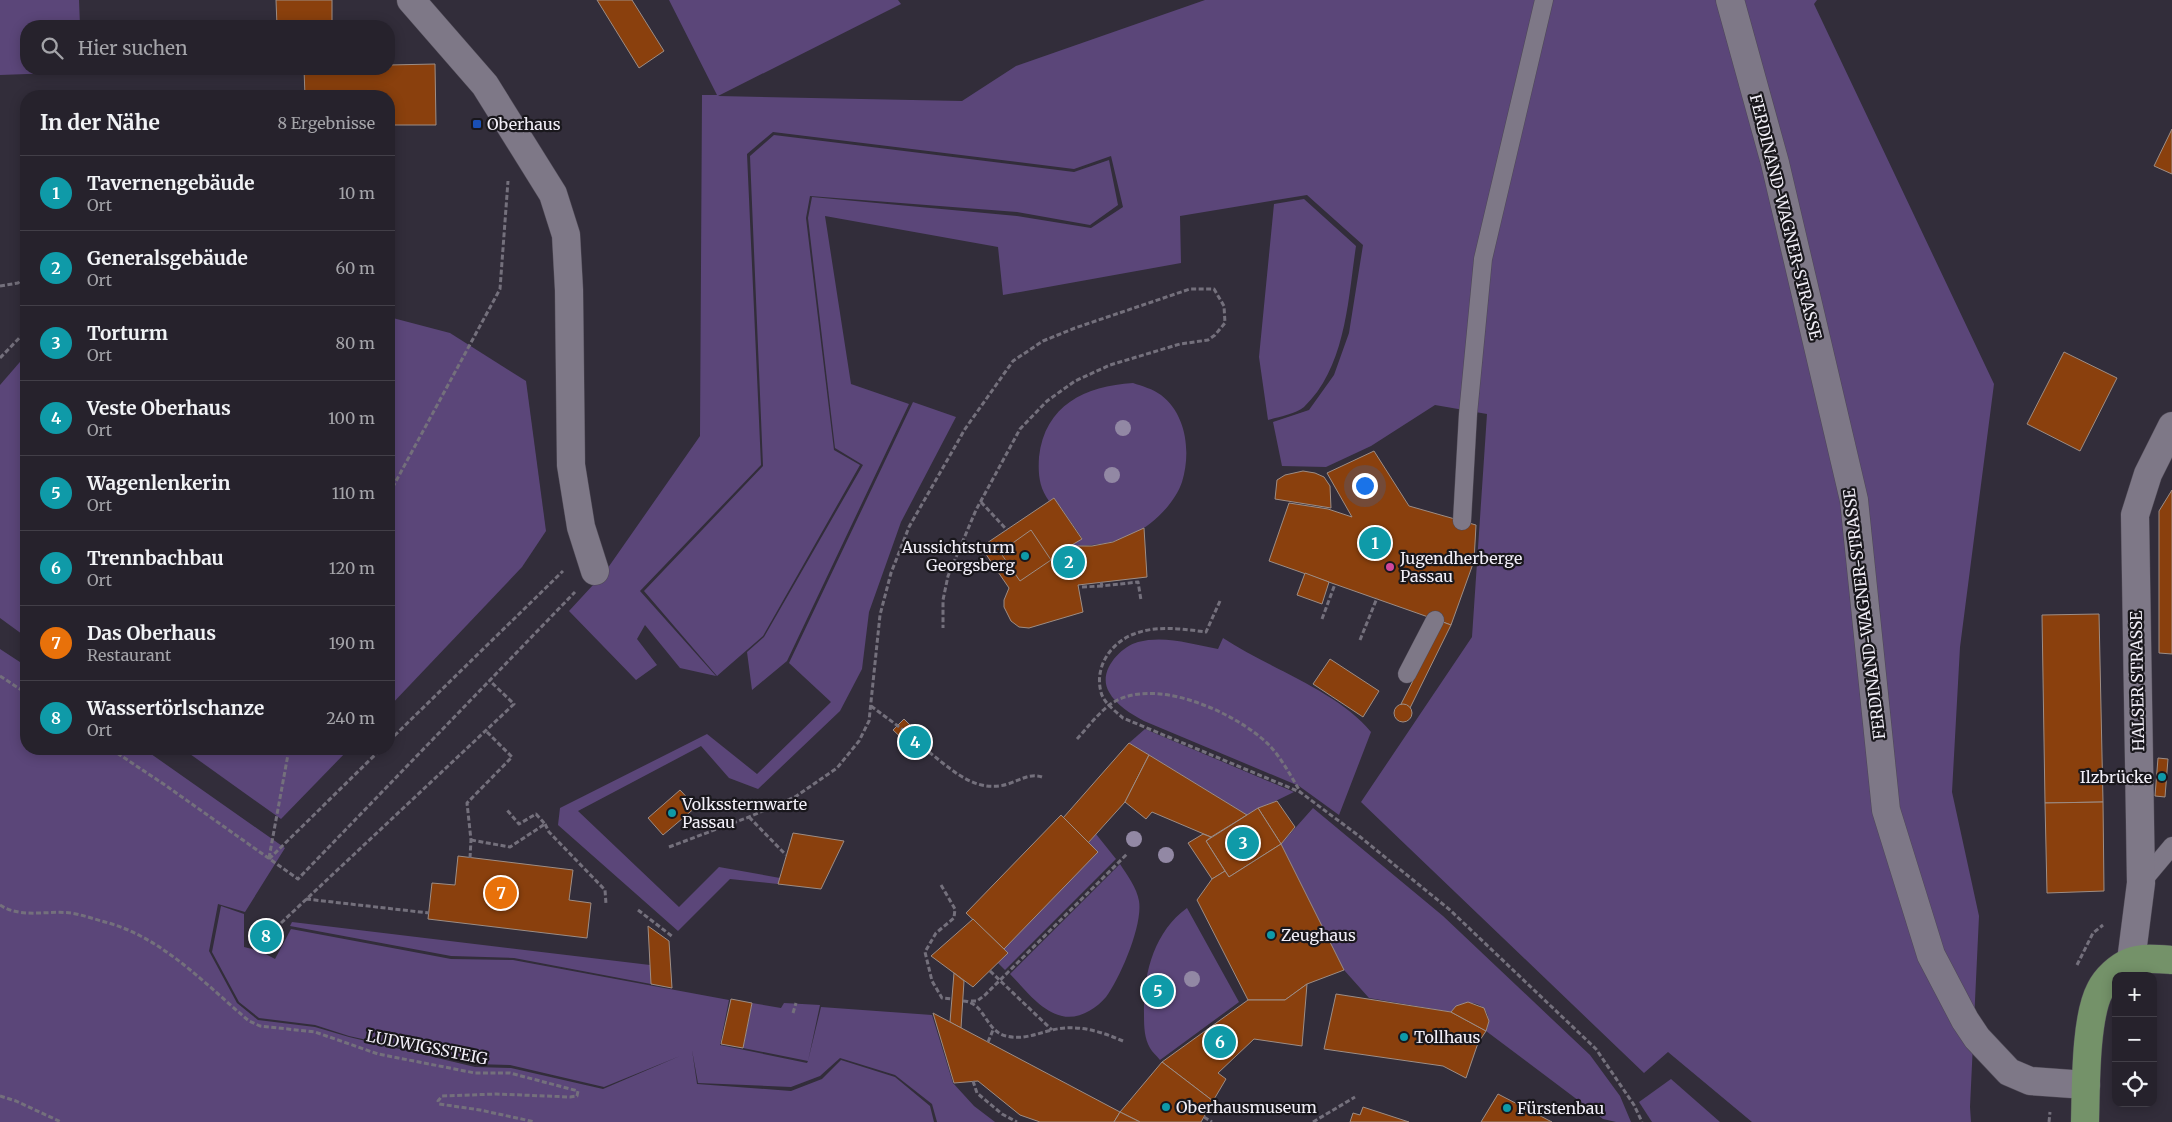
<!DOCTYPE html>
<html lang="de">
<head>
<meta charset="utf-8">
<style>
	body { margin:0; font-family:Merriweather,serif; background:#2e2a34; color:#f1f3f6 }
	.controls { position:absolute; right:15px; bottom:15px; display:grid; overflow:hidden; border-radius:10px; box-shadow:0 2px 12px #0003 }
	.controls button { width:45px; height:45px; display:grid; place-items:center; padding:0; border:0; border-bottom:1px solid #423f48; background:#26222c; color:#f1f3f6; font:25px sans-serif }
	.you { position:absolute; left:1364px; top:485px; width:18px; height:18px; margin:-12px; border:4px solid #fff; border-radius:50%; background:#1a73e8; box-shadow:0 0 0 8px #1a73e833 }
	.badge { display:grid; place-items:center; width:32px; height:32px; border-radius:50%; background:#bca0f2; color:#fff; font-size:16px; font-weight:700 }
	.pin { position:absolute; translate:-50% -50%; border:2px solid #fff; box-shadow:0 1px 5px #0006 }
	.list { margin:0; padding:0; list-style:none }
	h2 { display:flex; justify-content:space-between; align-items:center; height:65px; margin:0; padding:0 20px; font-size:21px }
	h2 small { font-size:16px; font-weight:400; color:#a4a4a9 }
	.list li { display:grid; grid-template-columns:32px 1fr auto; gap:15px; align-items:center; box-sizing:border-box; height:75px; padding:0 20px; border-top:1px solid #423f48 }
	.list b { display:block; font-size:19px; white-space:nowrap }
	.list p { margin:0; font-size:16px; white-space:nowrap; color:#a4a4a9 }
	.list em { font-size:16px; font-style:normal; color:#a4a4a9 }
	.icon { flex:none; width:28px; height:28px; fill:none; stroke:currentColor; stroke-width:2; stroke-linecap:round; stroke-linejoin:round }
	.map { position:relative; flex:none; width:2172px; height:1122px; overflow:hidden }
	.search { position:absolute; background:#26222c; box-shadow:0 2px 12px #0003; left:20px; top:20px; width:375px; height:55px; display:flex; align-items:center; gap:12px; box-sizing:border-box; padding:0 18px; border-radius:20px; color:#a4a4a9; font-size:19px }
	.panel { position:absolute; background:#26222c; box-shadow:0 2px 12px #0003; left:20px; top:90px; width:375px; height:665px; border-radius:20px }
	.map>svg:first-child { display:block }
</style>
</head>
<body>
<div class="map">
<svg width="2172" height="1122" viewBox="0 0 2172 1122">
	<rect width="100%" height="100%" fill="#322d3a"/>
	<g fill="#5b4679">
		<path d="M0 0H79L80 26H26V69H82V72L0 75Z"/>
		<path d="M669 0H898L901 4 718 96 962 101 1016 66 1205 0H1817L1814 4 1994 384 1960 647 1952 792 1979 916 1970 1107 1971 1122H1752L1668 1052 1644 1073 1361 802 1472 637 1487 414 1435 405 1371 446 1326 467 1282 466 1273 422 1309 410 1334 375 1349 333 1363 245 1307 195 1180 216 1181 263 1003 295 998 247 825 216 851 384 909 404 787 661 752 690 747 652 764 637 863 465 835 448 808 218 812 197 1017 216 1091 228 1123 207 1111 156 1074 169 773 132 747 154 761 465 640 591 716 676 680 668 645 625 637 639 657 665 636 680 569 611 605 572 700 436 702 95H717Z"/>
		<path d="M774 135 1074 172 1109 160 1118 205 1090 225 1017 212 810 196 806 218 834 450 860 465 763 636 717 676 644 591 763 466 750 156Z"/>
		<path d="M1304 199 1356 246C1348 299 1346 367 1304 407 1296 414 1278 417 1268 420L1259 357 1274 204Z"/>
		<path d="M389 317 450 333 526 381 546 531 522 567 389 707Z"/>
		<path d="M26 355V637L0 618V385Z"/>
		<path d="M1133 383C1142 386 1153 389 1161 395 1187 415 1191 453 1182 482 1175 503 1153 525 1133 534 1113 544 1092 546 1070 546L1082 538 1054 498 1049 501C1039 487 1038 474 1039 457 1045 405 1085 386 1133 383Z"/>
		<path d="M913 402 956 417 901 522 869 612 862 669 840 711 758 789 729 778 701 746 578 811 679 907 719 867 780 878 778 884 730 879 678 931 558 825 560 808 707 734 757 774 831 702 789 663Z"/>
		<path d="M1223 638C1268 668 1338 691 1371 732L1339 815 1299 786 1144 721C1131 714 1116 705 1109 692 1097 672 1120 647 1138 642 1164 635 1192 644 1218 649Z"/>
		<path d="M0 649 26 666V749H144L285 848 245 912 218 904 209 951 237 1003 258 1020 315 1027 349 1037 475 1067 511 1068 603 1089 680 1056 604 1087 510 1065 474 1064 349 1036 315 1025 259 1018 239 1002 212 952 221 906 244 914V947L260 951 275 959 291 929 451 959 513 960 729 1000 720 1045 807 1063 808 1061 743 1048 752 1003 781 1008 784 1003 820 1005 808 1061 821 1007 932 1015 953 1083 974 1106 995 1122H937L932 1104 895 1075 840 1058 820 1076 791 1087 698 1083 692 1050 697 1084 791 1091 822 1079 841 1060 895 1077 930 1106 934 1122H0Z"/>
		<path d="M1145 729 1294 792 1247 815 1129 743Z"/>
		<path d="M183 749H349L281 819Z"/>
		<path d="M1313 808 1443 916 1590 1055 1620 1096 1631 1122H1616L1603 1119 1486 1031C1497 1006 1468 993 1451 1012L1369 998 1344 970 1281 844Z"/>
		<path d="M1096 834 1116 859 1005 970 998 963 1008 953 1004 949Z"/>
		<path d="M1120 864C1127 875 1137 888 1139 901 1143 925 1120 978 1106 997 1096 1009 1078 1020 1062 1016 1040 1011 1025 989 1010 974Z"/>
		<path d="M1187 908 1239 1002 1160 1060C1157 1056 1152 1052 1150 1048 1144 1038 1144 1025 1144 1014 1143 974 1154 932 1187 908Z"/>
		<path d="M292 922 650 965 651 984 514 958 451 956 290 926Z"/>
		<path d="M1671 1079 1720 1122H1652L1639 1102Z"/>
	</g>
	<g fill="#8a400d" stroke="#9d8d85">
		<path d="M276 0H332V26H277Z"/>
		<path d="M597 0H632L664 51 639 68Z"/>
		<path d="M435 64 436 125H389V96H305L304 69H389V65Z"/>
		<path d="M2172 129V174L2154 166Z"/>
		<path d="M2064 352 2117 378 2080 451 2027 424Z"/>
		<path d="M1374 451 1409 506 1476 525 1474 561 1451 625 1269 561 1289 503 1328 509 1352 517 1327 473Z"/>
		<path d="M1303 471 1315 473 1324 477 1330 486 1331 508 1275 499 1277 480 1285 475Z"/>
		<path d="M2172 490V654L2159 653V511Z"/>
		<path d="M1054 498 1082 539 1070 546H1092L1113 542 1144 528 1147 577 1078 585 1083 612 1029 628 1019 627 1011 621 1004 607V600L1009 588 981 547Z"/>
		<path d="M1031 530 1051 560 1020 581 1000 552Z"/>
		<path d="M1305 573 1329 582 1322 604 1297 595Z"/>
		<path d="M2099 614 2103 802 2045 803 2042 615Z"/>
		<path d="M1443 622 1451 625 1410 708 1408 706 1401 704Z"/>
		<path d="M1330 659 1379 691 1363 717 1313 684Z"/>
		<circle cx="1403" cy="713" r="9"/>
		<path d="M904 719 919 734 908 744 893 730Z"/>
		<path d="M1129 743 1149 755 1125 802 1088 843 1063 818Z"/>
		<path d="M1149 755 1247 815 1211 837 1152 812 1146 819 1125 802Z"/>
		<path d="M2158 758 2168 759 2165 797 2155 796Z"/>
		<path d="M680 790 696 807 663 835 648 818Z"/>
		<path d="M1277 801 1295 827 1281 844 1258 808Z"/>
		<path d="M2103 802 2104 891 2047 893 2045 803Z"/>
		<path d="M1258 808 1281 844 1229 877 1206 841Z"/>
		<path d="M1061 815 1098 852 1004 949 966 913Z"/>
		<path d="M793 833 844 841 821 889 778 884Z"/>
		<path d="M1203 834 1211 837 1206 841 1225 871 1212 879 1188 843Z"/>
		<path d="M1281 844 1344 970 1307 984 1285 1000H1248L1197 900 1212 879 1225 871 1229 877Z"/>
		<path d="M458 856 573 870 569 900 591 903 587 938 428 919 432 883 455 885Z"/>
		<path d="M973 919 1008 953 973 987 931 956Z"/>
		<path d="M648 926 669 941 672 988 651 984Z"/>
		<path d="M954 973 964 981 961 1028 950 1022Z"/>
		<path d="M1307 984 1302 1046 1254 1039 1218 1073 1226 1079 1213 1101 1162 1062 1248 1000H1285Z"/>
		<path d="M1336 994 1451 1012 1486 1031 1478 1043 1466 1078 1443 1066 1324 1049Z"/>
		<path d="M731 999 752 1003 743 1048 721 1044Z"/>
		<path d="M1468 1002 1484 1008 1489 1021 1486 1031 1451 1012 1456 1006Z"/>
		<path d="M933 1013 1120 1112 1114 1122H1040L1020 1115 978 1081 954 1083Z"/>
		<path d="M1162 1062 1213 1101 1201 1122H1140L1120 1112Z"/>
		<path d="M1498 1094 1552 1122H1481Z"/>
		<path d="M1363 1107 1409 1122H1350L1353 1113 1360 1115Z"/>
		<path d="M1120 1112 1140 1122H1114Z"/>
	</g>
	<g fill="none" stroke-linecap="round" stroke-linejoin="round">
		<g stroke="#4e4955" stroke-width="19">
			<g id="lane">
				<path d="M1462 521 1468 414 1483 259 1544 0"/>
				<path d="M1407 674 1435 620"/>
				<path d="M2141 883 2172 846"/>
			</g>
		</g>
		<g stroke="#4e4955" stroke-width="29">
			<g id="street">
				<path d="M411 0 485 85 553 194 566 235 569 290 571 465 581 527 595 571"/>
				<path d="M1730 0 1775 163 1854 500 1886 810 1931 955 1965 1020 1977 1038 2009 1072 2030 1081 2086 1085"/>
				<path d="M2131 961 2141 883 2135 515 2148 474 2172 426"/>
			</g>
		</g>
		<g stroke="#4e4955" stroke-width="29">
			<path id="primary" d="M2085 1122C2086 1089 2085 1018 2100 990 2106 978 2118 967 2130 962 2142 957 2160 959 2172 960"/>
		</g>
		<g stroke="#74707c" stroke-width="3" stroke-dasharray="5 2.5" stroke-linecap="butt">
			<path d="M0 286 18 283 26 275"/>
			<path d="M0 358 26 331"/>
			<path d="M389 494 500 289 508 181"/>
			<path d="M981 502 1007 530"/>
			<path d="M1101 582 1102 586 1138 582 1141 600"/>
			<path d="M1082 587 1102 586"/>
			<path d="M1220 601 1206 632C1183 629 1156 625 1134 634 1112 642 1094 666 1101 692 1103 702 1115 711 1123 718L1300 792 1359 836 1450 910 1596 1049 1634 1105 1642 1122"/>
			<path d="M1322 619 1335 584"/>
			<path d="M1360 640 1377 598"/>
			<path d="M0 676 26 693"/>
			<path d="M871 706 906 732"/>
			<path d="M1077 739C1087 728 1097 715 1108 706 1150 673 1235 712 1268 744 1281 757 1290 775 1300 791"/>
			<path d="M389 741 563 571"/>
			<path d="M111 749 165 785 298 879 575 592"/>
			<path d="M929 752C952 770 976 794 1008 784 1020 780 1030 773 1042 777"/>
			<path d="M749 817 786 855"/>
			<path d="M545 824 549 832 605 890 606 904"/>
			<path d="M471 840 510 847 545 824 536 814 519 824 507 810"/>
			<path d="M669 847 749 817 795 797 837 768 859 741 869 721 880 615 891 573 909 527 965 429 1013 361 1043 341 1075 328 1190 289H1214L1224 306 1225 323 1215 335 1208 340 1180 344 1110 365 1075 381 1047 401 1020 429 976 510 948 576 943 600V628"/>
			<path d="M269 858 289 749"/>
			<path d="M470 858 471 840 467 803 512 757 486 731"/>
			<path d="M269 859 381 749"/>
			<path d="M941 885 955 909 954 918 936 933 925 952 932 981 942 998 952 999"/>
			<path d="M306 899 429 913"/>
			<path d="M0 905C21 919 48 910 71 913 83 915 94 919 105 922 162 937 205 984 249 1021L260 1026 315 1032 378 1054 475 1073H510L578 1091 577 1096 570 1097 496 1094 442 1096 438 1101 439 1104 480 1110 535 1122"/>
			<path d="M638 910 673 937"/>
			<path d="M281 923 514 704 489 680"/>
			<path d="M2077 965 2093 933 2103 925"/>
			<path d="M990 971 1052 1030"/>
			<path d="M963 1001C985 1002 985 1031 1006 1036 1022 1040 1036 1034 1052 1030 1077 1024 1100 1031 1123 1041"/>
			<path d="M971 1001H977L985 995 1127 854"/>
			<path d="M793 1013 796 1003"/>
			<path d="M988 1042 993 1030"/>
			<path d="M973 1081 977 1093 1002 1114 1017 1122"/>
			<path d="M0 1096 16 1101 61 1122"/>
			<path d="M1204 1117 1212 1122"/>
			<path d="M1313 1122 1355 1097"/>
			<path d="M2049 1122 2050 1112"/>
		</g>
		<use href="#lane" stroke="#7e7887" stroke-width="18"/>
		<use href="#street" stroke="#7e7887" stroke-width="28"/>
		<use href="#primary" stroke="#749269" stroke-width="28"/>
	</g>
	<g fill="#9288a4">
		<circle cx="1123" cy="428" r="8"/>
		<circle cx="1112" cy="475" r="8"/>
		<circle cx="1134" cy="839" r="8"/>
		<circle cx="1166" cy="855" r="8"/>
		<circle cx="1192" cy="979" r="8"/>
	</g>
	<rect fill="#1a4fb4" stroke="#19171c" stroke-width="2" x="472" y="119" width="10" height="10" rx="2.5"/>
	<g fill="#0f9aa8" stroke="#19171c" stroke-width="2">
		<circle cx="1025" cy="556" r="5"/>
		<circle cx="2162" cy="777" r="5"/>
		<circle cx="672" cy="813" r="5"/>
		<circle cx="1271" cy="935" r="5"/>
		<circle cx="1404" cy="1037" r="5"/>
		<circle cx="1166" cy="1107" r="5"/>
		<circle cx="1507" cy="1108" r="5"/>
	</g>
	<circle fill="#d1479c" stroke="#19171c" stroke-width="2" cx="1390" cy="567" r="5"/>
	<g text-anchor="middle" dominant-baseline="central" stroke-width="4.5" stroke-linejoin="round" paint-order="stroke">
		<g font-size="16" fill="#f2eff8" stroke="#19171c" text-anchor="start">
			<text x="487" y="124">Oberhaus</text>
			<text x="1015" y="547" text-anchor="end">Aussichtsturm<tspan x="1015" dy="18">Georgsberg</tspan></text>
			<text x="1400" y="558">Jugendherberge<tspan x="1400" dy="18">Passau</tspan></text>
			<text x="2152" y="777" text-anchor="end">Ilzbrücke</text>
			<text x="682" y="804">Volkssternwarte<tspan x="682" dy="18">Passau</tspan></text>
			<text x="1281" y="935">Zeughaus</text>
			<text x="1414" y="1037">Tollhaus</text>
			<text x="1176" y="1107">Oberhausmuseum</text>
			<text x="1517" y="1108">Fürstenbau</text>
		</g>
		<g font-size="16" fill="#f2eff8" stroke="#19171c">
			<text transform="translate(1786 217) rotate(76)">FERDINAND-WAGNER-STRASSE</text>
			<text transform="translate(1864 614) rotate(-97)">FERDINAND-WAGNER-STRASSE</text>
			<text transform="translate(2137 681) rotate(-91)">HALSER STRASSE</text>
			<text transform="translate(427 1047) rotate(11)">LUDWIGSSTEIG</text>
		</g>
	</g>
</svg>
<div class="controls">
<button>+</button>
<button>−</button>
<button><svg class="icon" aria-label="locate" viewBox="0 0 24 24"><circle cx="12" cy="12" r="6"/><path d="M12 2v4M12 18v4M2 12h4M18 12h4"/></svg></button>
</div>
<div class="you"></div>
<div class="pin badge" style="left:1375px;top:543px;background:#0f9aa8">1</div>
<div class="pin badge" style="left:1069px;top:562px;background:#0f9aa8">2</div>
<div class="pin badge" style="left:1243px;top:843px;background:#0f9aa8">3</div>
<div class="pin badge" style="left:915px;top:742px;background:#0f9aa8">4</div>
<div class="pin badge" style="left:1158px;top:991px;background:#0f9aa8">5</div>
<div class="pin badge" style="left:1220px;top:1042px;background:#0f9aa8">6</div>
<div class="pin badge" style="left:501px;top:893px;background:#e8710a">7</div>
<div class="pin badge" style="left:266px;top:936px;background:#0f9aa8">8</div>
<div class="search"><svg class="icon" aria-label="search" viewBox="0 0 24 24"><circle cx="10" cy="10" r="6"/><path d="M15 15l6 6"/></svg>Hier suchen</div>
<section class="panel">
<h2>In der Nähe<small>8 Ergebnisse</small></h2>
<ul class="list">
<li><span class="badge" style="background:#0f9aa8">1</span><div><b>Tavernengebäude</b><p>Ort</p></div><em>10 m</em></li>
<li><span class="badge" style="background:#0f9aa8">2</span><div><b>Generalsgebäude</b><p>Ort</p></div><em>60 m</em></li>
<li><span class="badge" style="background:#0f9aa8">3</span><div><b>Torturm</b><p>Ort</p></div><em>80 m</em></li>
<li><span class="badge" style="background:#0f9aa8">4</span><div><b>Veste Oberhaus</b><p>Ort</p></div><em>100 m</em></li>
<li><span class="badge" style="background:#0f9aa8">5</span><div><b>Wagenlenkerin</b><p>Ort</p></div><em>110 m</em></li>
<li><span class="badge" style="background:#0f9aa8">6</span><div><b>Trennbachbau</b><p>Ort</p></div><em>120 m</em></li>
<li><span class="badge" style="background:#e8710a">7</span><div><b>Das Oberhaus</b><p>Restaurant</p></div><em>190 m</em></li>
<li><span class="badge" style="background:#0f9aa8">8</span><div><b>Wassertörlschanze</b><p>Ort</p></div><em>240 m</em></li>
</ul>
</section>
</div>
</body>
</html>
